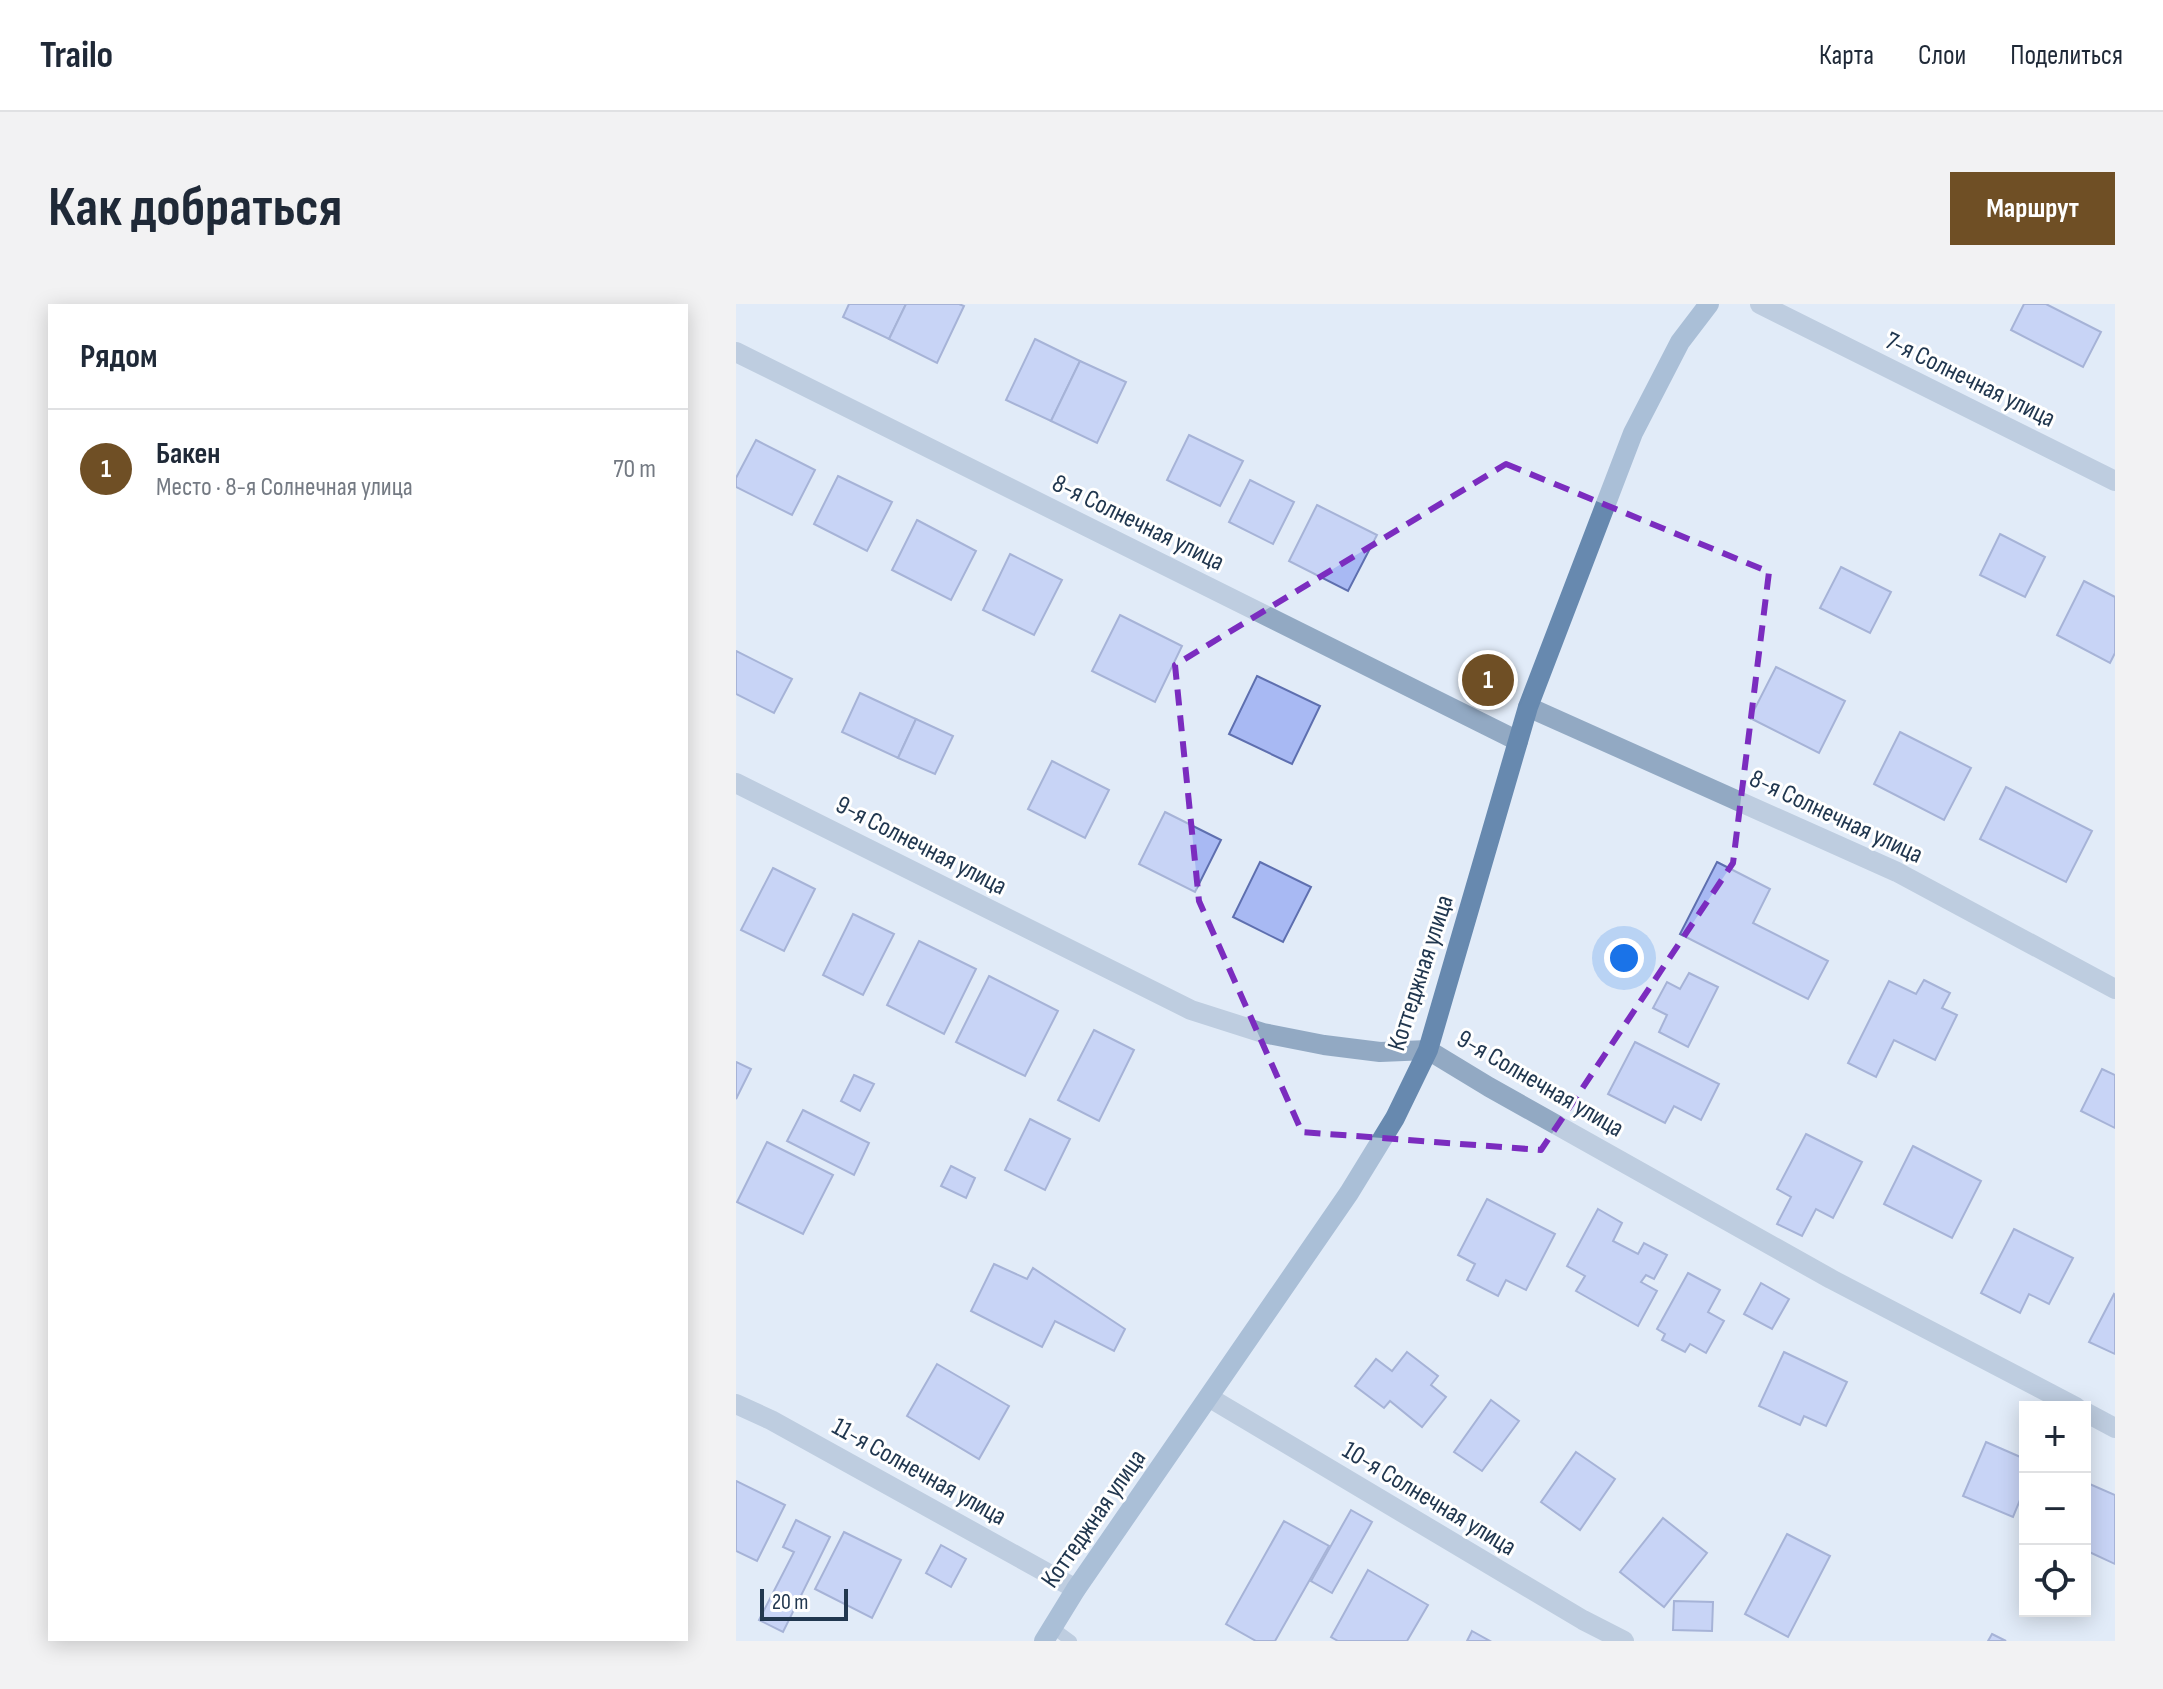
<!DOCTYPE html>
<html lang="ru">
<head>
<meta charset="utf-8">
<style>
	body { margin:0; font-family:"Sofia Sans Condensed",sans-serif; background:#f2f2f3; color:#1f2937 }
	.controls { position:absolute; right:24px; bottom:24px; display:grid; overflow:hidden; border-radius:0px; box-shadow:0 4px 20px #0003 }
	.controls button { width:72px; height:72px; display:grid; place-items:center; padding:0; border:0; border-bottom:2px solid #e0e1e3; background:#fff; color:#1f2937; font:40px sans-serif }
	.scale { position:absolute; left:24px; bottom:20px; width:88px; box-sizing:border-box; padding-left:8px; border:4px solid #21374f; border-top:0; font-size:22px; line-height:28px; white-space:nowrap; color:#21374f; -webkit-text-stroke:6px #fff; paint-order:stroke }
	.you { position:absolute; left:888px; top:654px; width:28px; height:28px; margin:-20px; border:6px solid #fff; border-radius:50%; background:#1a73e8; box-shadow:0 0 0 12px #1a73e833 }
	.badge { display:grid; place-items:center; width:52px; height:52px; border-radius:50%; background:#6f4f25; color:#fff; font-size:26px; font-weight:700 }
	.pin { position:absolute; translate:-50% -50%; border:4px solid #fff; box-shadow:0 2px 8px #0006 }
	.list { margin:0; padding:0; list-style:none }
	h2 { display:flex; justify-content:space-between; align-items:center; height:104px; margin:0; padding:0 32px; font-size:34px }
	h2 small { font-size:26px; font-weight:400; color:#747a83 }
	.list li { display:grid; grid-template-columns:52px 1fr auto; gap:24px; align-items:center; box-sizing:border-box; height:120px; padding:0 32px; border-top:2px solid #e0e1e3 }
	.list b { display:block; font-size:30px; white-space:nowrap }
	.list p { margin:0; font-size:26px; white-space:nowrap; color:#747a83 }
	.list em { font-size:26px; font-style:normal; color:#747a83 }
	.icon { flex:none; width:44px; height:44px; fill:none; stroke:currentColor; stroke-width:2; stroke-linecap:round; stroke-linejoin:round }
	.map { position:relative; flex:none; width:1379px; height:1337px; overflow:hidden; border-radius:0px }
	header { display:flex; align-items:center; gap:48px; box-sizing:border-box; height:112px; padding:0 40px; background:#fff; border-bottom:2px solid #e0e1e3 }
	header strong { font-size:38px }
	nav { display:flex; gap:44px; margin-inline-start:auto; font-size:28px }
	.intro { display:flex; align-items:center; justify-content:space-between; box-sizing:border-box; height:192px; padding:0 48px }
	h1 { margin:0; font-size:56px }
	.button { padding:20px 36px; border-radius:0px; background:#6f4f25; color:#fff; font-size:28px; font-weight:700 }
	main { display:flex; gap:48px; padding:0 48px }
	aside { flex:1; background:#fff; border-radius:0px; box-shadow:0 4px 20px #0003 }
	.map>svg:first-child { display:block }
</style>
</head>
<body>
<header>
<strong>Trailo</strong>
<nav><a>Карта</a><a>Слои</a><a>Поделиться</a></nav>
</header>
<div class="intro"><h1>Как добраться</h1><a class="button">Маршрут</a></div>
<main>
<aside>
<h2>Рядом<small></small></h2>
<ul class="list">
<li><span class="badge">1</span><div><b>Бакен</b><p>Место · 8-я Солнечная улица</p></div><em>70 m</em></li>
</ul>
</aside>
<div class="map">
<svg width="1379" height="1337" viewBox="0 0 1379 1337">
	<rect width="100%" height="100%" fill="#e1ebf8"/>
	<g fill="#a8b9f3" stroke="#5e6faf" stroke-width="2">
		<path d="M113 0H170L153 35 107 13Z"/>
		<path d="M170 0H223L228 2 201 59 153 35Z"/>
		<path d="M1288 0H1310L1365 28 1347 63 1275 26Z"/>
		<path d="M299 35 344 57 315 117 270 96Z"/>
		<path d="M344 57 390 78 361 139 315 117Z"/>
		<path d="M453 131 507 157 484 202 431 176Z"/>
		<path d="M20 136 79 166 56 211 0 183V174Z"/>
		<path d="M102 172 156 198 131 247 78 220Z"/>
		<path d="M514 176 558 198 537 240 493 218Z"/>
		<path d="M581 201 641 231 612 287 553 257Z"/>
		<path d="M181 216 240 247 215 296 156 266Z"/>
		<path d="M1264 230 1309 253 1289 293 1244 271Z"/>
		<path d="M274 250 326 276 298 331 247 306Z"/>
		<path d="M1105 263 1155 288 1134 329 1084 304Z"/>
		<path d="M1348 277 1379 293V349L1374 359 1321 331Z"/>
		<path d="M384 311 446 342 419 398 356 367Z"/>
		<path d="M0 347 56 375 38 409 0 390Z"/>
		<path d="M1040 363 1109 397 1083 449 1014 414Z"/>
		<path d="M521 372 584 402 556 460 493 430Z"/>
		<path d="M124 389 180 415 162 454 106 428Z"/>
		<path d="M180 415 217 432 199 470 162 454Z"/>
		<path d="M1164 428 1235 464 1208 516 1138 480Z"/>
		<path d="M316 457 373 486 349 534 292 505Z"/>
		<path d="M1270 483 1356 527 1330 578 1244 535Z"/>
		<path d="M429 508 485 536 459 588 403 560Z"/>
		<path d="M524 558 575 583 547 638 497 613Z"/>
		<path d="M981 558 1034 585 1017 619 1092 657 1072 695 944 630Z"/>
		<path d="M37 564 79 585 48 647 5 626Z"/>
		<path d="M117 610 158 630 127 691 87 671Z"/>
		<path d="M183 637 240 665 208 730 151 701Z"/>
		<path d="M953 669 982 683 952 743 923 728 931 711 917 704 931 678 944 685Z"/>
		<path d="M253 672 322 707 289 772 220 738Z"/>
		<path d="M1188 676 1214 689 1206 704 1221 711 1199 756 1158 736 1140 773 1112 759 1153 677 1180 690Z"/>
		<path d="M358 726 398 746 363 817 322 796Z"/>
		<path d="M899 738 983 780 965 816 938 802 929 819 872 790Z"/>
		<path d="M0 758 15 765 0 795Z"/>
		<path d="M1366 765 1379 771V824L1345 807Z"/>
		<path d="M118 771 138 780 124 807 105 797Z"/>
		<path d="M67 806 133 839 118 871 51 837Z"/>
		<path d="M294 815 334 835 309 886 269 866Z"/>
		<path d="M1070 830 1126 858 1097 914 1080 905 1066 932 1041 920 1055 893 1041 885Z"/>
		<path d="M31 838 97 871 67 930 1 898Z"/>
		<path d="M1177 842 1245 877 1216 934 1148 900Z"/>
		<path d="M215 862 239 874 230 894 205 882Z"/>
		<path d="M751 895 819 930 790 986 770 976 762 992 731 976 739 960 722 951Z"/>
		<path d="M862 905 886 919 877 937 902 950 908 939 931 951 918 975 910 971 905 978 921 987 902 1022 840 987 849 972 831 962Z"/>
		<path d="M1278 925 1337 954 1313 1000 1293 990 1284 1009 1245 989Z"/>
		<path d="M258 960 291 975 297 964 389 1025 378 1047 319 1017 306 1043 235 1007Z"/>
		<path d="M952 969 984 986 972 1008 988 1017 970 1049 954 1040 949 1048 926 1036 929 1030 921 1025Z"/>
		<path d="M1025 979 1053 995 1036 1025 1008 1010Z"/>
		<path d="M1378 990 1379 991V1050L1353 1038Z"/>
		<path d="M671 1048 702 1072 695 1081 710 1093 686 1123 654 1097 648 1104 619 1082 640 1055 656 1067Z"/>
		<path d="M1048 1048 1111 1078 1090 1122 1068 1112 1064 1121 1023 1102Z"/>
		<path d="M201 1060 273 1102 243 1155 171 1112Z"/>
		<path d="M755 1096 783 1117 746 1167 718 1148Z"/>
		<path d="M1250 1138 1289 1155V1184L1277 1213 1227 1192Z"/>
		<path d="M840 1148 879 1175 844 1226 805 1198Z"/>
		<path d="M0 1177 49 1201 21 1257 0 1247Z"/>
		<path d="M1349 1178 1379 1191V1260L1349 1246Z"/>
		<path d="M615 1206 636 1218 596 1289 575 1277Z"/>
		<path d="M927 1214 971 1249 928 1303 884 1268Z"/>
		<path d="M60 1216 94 1233 47 1328 23 1316 58 1248 47 1243Z"/>
		<path d="M548 1217 593 1242 539 1337H520L490 1320Z"/>
		<path d="M108 1228 165 1256 136 1314 79 1285Z"/>
		<path d="M1051 1230 1094 1252 1052 1333 1009 1310Z"/>
		<path d="M205 1241 230 1255 215 1283 190 1269Z"/>
		<path d="M632 1266 692 1301 671 1337H602L595 1333Z"/>
		<path d="M938 1297 977 1298 976 1327 937 1326Z"/>
		<path d="M736 1327 754 1337H731Z"/>
		<path d="M1256 1330 1270 1337H1252Z"/>
	</g>
	<g fill="none" stroke-linecap="round" stroke-linejoin="round">
		<path stroke="#92a9c3" stroke-width="12" d="M316 1323 335 1337"/>
		<g stroke="#92a9c3" stroke-width="20">
			<path d="M1024 0 1379 177"/>
			<path d="M0 48 782 437"/>
			<path d="M792 403 1161 568 1379 685"/>
			<path d="M0 479 455 706 527 729 588 741 644 748 692 746 753 783 1095 975 1340 1103"/>
			<path d="M474 1094 847 1316 888 1337"/>
			<path d="M0 1100 35 1116 340 1285"/>
			<path d="M1349 1108 1379 1124"/>
		</g>
		<path stroke="#6789af" stroke-width="20" d="M308 1337 340 1285 613 889 659 814 692 746 792 403 897 129 944 38 973 0"/>
	</g>
	<path d="M0 0H1379V1337H0ZM770 160 1033 268 997 559 805 846 566 828 463 597 439 361Z" fill="#e1ebf8" fill-opacity=".55" fill-rule="evenodd"/>
	<path fill="none" stroke="#7b2cbf" stroke-width="6" stroke-dasharray="16 10" stroke-linejoin="round" d="M770 160 1033 268 997 559 805 846 566 828 463 597 439 361Z"/>
	<g text-anchor="middle" dominant-baseline="central" stroke-width="6" stroke-linejoin="round" paint-order="stroke">
		<g font-size="26" fill="#21374f" stroke="#fff">
			<text transform="translate(1234 76) rotate(26)">7-я Солнечная улица</text>
			<text transform="translate(402 219) rotate(26)">8-я Солнечная улица</text>
			<text transform="translate(1100 513) rotate(25)">8-я Солнечная улица</text>
			<text transform="translate(185 542) rotate(27)">9-я Солнечная улица</text>
			<text transform="translate(685 669) rotate(-72)">Коттеджная улица</text>
			<text transform="translate(804 780) rotate(30)">9-я Солнечная улица</text>
			<text transform="translate(183 1168) rotate(29)">11-я Солнечная улица</text>
			<text transform="translate(693 1195) rotate(31)">10-я Солнечная улица</text>
			<text transform="translate(358 1215) rotate(-55)">Коттеджная улица</text>
		</g>
	</g>
</svg>
<div class="controls">
<button>+</button>
<button>−</button>
<button><svg class="icon" aria-label="locate" viewBox="0 0 24 24"><circle cx="12" cy="12" r="6"/><path d="M12 2v4M12 18v4M2 12h4M18 12h4"/></svg></button>
</div>
<div class="scale">20 m</div>
<div class="you"></div>
<div class="pin badge" style="left:752px;top:376px">1</div>
</div>
</main>
</body>
</html>
